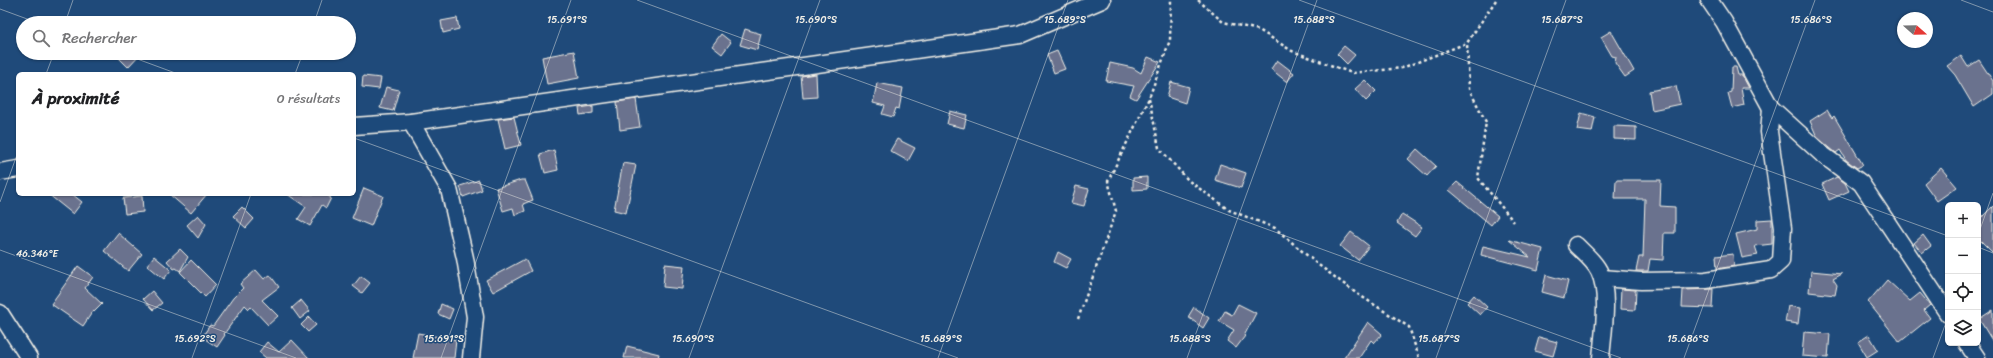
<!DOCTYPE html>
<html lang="fr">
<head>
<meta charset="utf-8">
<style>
	body { margin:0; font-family:Sriracha,sans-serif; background:#f2f2f2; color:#202124 }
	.controls { position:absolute; right:12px; bottom:12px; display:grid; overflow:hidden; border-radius:6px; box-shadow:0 1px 3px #0004 }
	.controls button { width:36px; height:36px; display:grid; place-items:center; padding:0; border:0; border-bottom:1px solid #e0e0e0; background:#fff; color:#202124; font:20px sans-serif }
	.compass { position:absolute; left:1897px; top:12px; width:36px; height:36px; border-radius:50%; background:#fff; box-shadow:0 1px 3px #0004; rotate:110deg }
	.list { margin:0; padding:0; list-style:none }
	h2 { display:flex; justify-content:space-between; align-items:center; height:52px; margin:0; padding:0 16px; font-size:17px }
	h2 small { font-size:13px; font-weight:400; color:#757577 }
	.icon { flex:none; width:22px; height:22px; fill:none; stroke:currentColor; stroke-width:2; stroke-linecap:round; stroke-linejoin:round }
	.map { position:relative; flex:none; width:1993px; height:358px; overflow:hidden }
	.search { position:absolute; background:#fff; box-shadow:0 1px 3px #0004; left:16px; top:16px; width:340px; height:44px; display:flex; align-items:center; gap:10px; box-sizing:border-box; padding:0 14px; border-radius:22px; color:#757577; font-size:15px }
	.panel { position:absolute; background:#fff; box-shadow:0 1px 3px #0004; left:16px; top:72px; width:340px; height:124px; border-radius:6px }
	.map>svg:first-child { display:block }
</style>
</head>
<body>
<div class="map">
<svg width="1993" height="358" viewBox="0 0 1993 358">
	<rect width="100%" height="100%" fill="#1f4a7a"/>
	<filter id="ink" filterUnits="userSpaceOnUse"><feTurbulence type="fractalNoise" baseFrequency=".025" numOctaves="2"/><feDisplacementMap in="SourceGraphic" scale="8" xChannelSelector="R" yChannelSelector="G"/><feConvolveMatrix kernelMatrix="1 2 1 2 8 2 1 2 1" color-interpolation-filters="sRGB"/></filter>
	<g filter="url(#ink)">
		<g fill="#6b728e" stroke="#f4f1e8">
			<path d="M457 18 459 29 443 33 441 21Z"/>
			<path d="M745 29 761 34 757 50 740 45Z"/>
			<path d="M1611 31 1634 71 1625 77 1615 63 1616 57 1612 56 1601 37Z"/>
			<path d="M721 34 731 42 722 54 712 46Z"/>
			<path d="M1344 46 1355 55 1347 64 1337 54Z"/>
			<path d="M574 51 579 78 547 84 542 57Z"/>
			<path d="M1057 51 1065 69 1054 73 1047 55Z"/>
			<path d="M114 53H141L128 67Z"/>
			<path d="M1961 56 1968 67 1979 60 1993 81V94L1974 107 1955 75 1947 66Z"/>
			<path d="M1148 57 1160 62 1136 99 1130 96 1134 86 1106 81 1110 63 1133 68 1141 73Z"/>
			<path d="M1277 60 1294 73 1287 82 1271 69Z"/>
			<path d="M1732 67H1736L1738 75H1742L1749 88H1741L1744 105 1732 108 1728 93 1731 92Z"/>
			<path d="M816 74 817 97 803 98 801 76Z"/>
			<path d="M363 76 381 78 379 89 362 87Z"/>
			<path d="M1365 80 1376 91 1366 101 1355 89Z"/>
			<path d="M1171 82 1189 87 1185 103 1167 97Z"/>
			<path d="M877 83 903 88 899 109 896 108 893 117 882 114 885 106 873 103Z"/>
			<path d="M1676 86 1680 104 1652 110 1649 91Z"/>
			<path d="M386 87 399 90 393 111 380 108Z"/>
			<path d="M636 99 640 127 620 130 617 102Z"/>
			<path d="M593 106V113L580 115 579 108Z"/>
			<path d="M1827 110 1832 118 1834 116 1863 165 1857 168 1846 160 1840 150 1836 153 1817 137 1810 121Z"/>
			<path d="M950 111 967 115 964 128 947 124Z"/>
			<path d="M1581 113 1595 117 1592 132 1577 130Z"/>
			<path d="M514 117 521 145 505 149 498 119Z"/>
			<path d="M1614 126 1636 127V140L1614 139Z"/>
			<path d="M897 139 915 148 908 161 890 151Z"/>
			<path d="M1417 149 1436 166 1427 176 1408 159Z"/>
			<path d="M554 150 558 170 545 173 540 154Z"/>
			<path d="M623 163 636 165 626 213 614 210Z"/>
			<path d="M1220 164 1246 173 1241 188 1215 180Z"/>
			<path d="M1941 168 1957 187 1937 201 1924 183Z"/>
			<path d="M1147 177V189L1133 190V178Z"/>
			<path d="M1837 177 1845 183 1849 191 1829 200 1822 184Z"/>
			<path d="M479 180 482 190 463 197 460 186Z"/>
			<path d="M521 180H525L533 200 523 204 525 211 515 215 513 208 503 211 496 188Z"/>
			<path d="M1616 180H1661L1660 206 1675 207V233H1664L1663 260 1650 259 1648 271H1636L1639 257H1643L1645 199H1615Z"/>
			<path d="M1457 182 1498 216 1491 225 1449 190Z"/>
			<path d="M1076 186 1089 189 1084 206 1071 203Z"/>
			<path d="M364 188 383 196 371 226 352 218Z"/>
			<path d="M48 194H72L82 202 73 214Z"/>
			<path d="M169 194H207L191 213Z"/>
			<path d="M287 194H329L328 196 331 198 326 208 322 205 310 226 298 219 306 207Z"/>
			<path d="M142 196 143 212 125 214 123 198Z"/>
			<path d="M1993 206V253L1978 238V221Z"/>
			<path d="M242 207 254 219 246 228 233 216Z"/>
			<path d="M1402 214 1422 227 1415 236 1397 223Z"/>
			<path d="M198 215 206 224 198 238 187 225Z"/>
			<path d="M1772 219V244L1755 246 1758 255 1742 258 1736 234 1757 229V220Z"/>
			<path d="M1351 232 1369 246 1358 260 1340 246Z"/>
			<path d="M118 233 142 254 128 271 104 251Z"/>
			<path d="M1923 235 1931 246 1922 253 1914 243Z"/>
			<path d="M1509 240 1543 249 1538 270 1481 255 1483 246 1530 257Z"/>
			<path d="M180 249 188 257 180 271 176 268 174 269 167 261Z"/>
			<path d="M1058 252 1071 259 1066 268 1054 262Z"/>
			<path d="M1733 254 1734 266 1717 269 1716 256Z"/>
			<path d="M154 256 171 270 164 279 147 265Z"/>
			<path d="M525 259 531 271 493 292 486 280Z"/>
			<path d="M191 260 216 285 205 297 180 272Z"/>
			<path d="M665 264 684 266 682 289 663 287Z"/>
			<path d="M78 266 93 277 85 288 102 304 94 312 93 311 83 326 51 304Z"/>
			<path d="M256 270 264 279 270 275 279 287 262 300 278 316 268 325 251 307 249 309 245 305 224 334 225 335 217 347 202 337 210 325 213 326 233 298 243 288 240 284Z"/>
			<path d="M1811 271 1842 274 1833 279 1837 285 1835 295 1809 292Z"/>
			<path d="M1546 275 1568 281 1564 298 1542 292Z"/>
			<path d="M361 276 370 283 362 293 353 286Z"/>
			<path d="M1887 280 1910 301 1920 293 1930 305 1924 310 1930 318 1900 342 1868 302Z"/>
			<path d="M1621 289 1636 290 1635 310 1620 309Z"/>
			<path d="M1713 289 1712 308 1682 307 1683 290Z"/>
			<path d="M152 291 162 303 153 310 143 299Z"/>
			<path d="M1474 295 1487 307 1480 315 1467 303Z"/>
			<path d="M301 300 310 311 300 319 292 308Z"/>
			<path d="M441 304 453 309 449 319 438 314Z"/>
			<path d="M1238 304 1256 313 1244 336H1245L1236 348 1227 341 1234 330 1219 321 1225 311 1232 315Z"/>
			<path d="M1788 306 1800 308 1798 324 1785 322Z"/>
			<path d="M1194 307 1209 318 1203 328 1188 317Z"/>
			<path d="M1993 310V342L1979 319Z"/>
			<path d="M309 317 316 325 308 332 301 325Z"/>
			<path d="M1368 322 1382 334 1374 343 1371 340 1359 358H1344Z"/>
			<path d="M1804 332 1830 334 1828 358 1802 356Z"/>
			<path d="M418 333 456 340 454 358H413Z"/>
			<path d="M1869 335 1878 350 1867 357 1858 342Z"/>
			<path d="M1539 337 1557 342 1553 356 1535 351Z"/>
			<path d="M292 340 309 358H266L259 352 267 342 279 352Z"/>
			<path d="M627 346 659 354 658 358H624Z"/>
		</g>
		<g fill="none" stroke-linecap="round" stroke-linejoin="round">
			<g stroke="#f4f1e8" stroke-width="19">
				<g id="minor">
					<path d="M1709 0 1724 22 1771 108 1823 155 1861 183 1948 314"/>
					<path d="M411 122 449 189 465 258 475 317 471 358"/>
					<path d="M354 126 411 122 1020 35 1102 0"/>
					<path d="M0 172 18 169"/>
					<path d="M1576 245C1584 253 1594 261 1599 271 1610 293 1603 334 1601 358"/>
					<path d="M1602 278 1641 281 1706 280 1771 270 1781 261 1783 228 1769 132 1771 108"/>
					<path d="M0 313 29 358"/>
					<path d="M1967 343 1977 358"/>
				</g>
			</g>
			<g stroke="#f4f1e8" stroke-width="2.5" stroke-dasharray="3 3" stroke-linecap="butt">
				<path d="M1198 0 1223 22 1259 30 1292 51 1352 73 1402 68 1467 43"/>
				<path d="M1496 0 1467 43 1469 89 1486 122 1478 178 1514 222"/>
				<path d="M1149 98 1159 148 1189 181 1229 210 1275 228 1316 263 1356 293 1409 327 1419 358"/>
				<path d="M1078 319 1116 211 1108 181 1149 98 1170 40 1171 0"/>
			</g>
			<use href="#minor" stroke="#1f4a7a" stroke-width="16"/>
		</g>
	</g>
	<path fill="none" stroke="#f4f1e8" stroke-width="1" stroke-opacity="0.45" d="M637 0 1621 358M1299 0 1948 236M1961 0 1993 12M0 9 38 23M65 23 73 0M314 23 322 0M121 53 178 74M46 74 54 53M295 74 303 53M354 138 958 358M0 202 18 152M1978 235 1993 193M1978 247 1993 253M0 250 296 358M192 358 251 194M441 358 571 0M689 358 820 0M938 358 1068 0M1187 358 1317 0M1436 358 1566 0M1684 358 1815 0M1933 358 1948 317"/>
	<g font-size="10" text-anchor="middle" fill="#f4f1e8" stroke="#1f4a7a" stroke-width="3" stroke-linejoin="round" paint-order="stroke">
		<text x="1314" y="23">15.688°S</text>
		<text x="1562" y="23">15.687°S</text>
		<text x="567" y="23">15.691°S</text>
		<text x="816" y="23">15.690°S</text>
		<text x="1065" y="23">15.689°S</text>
		<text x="1811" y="23">15.686°S</text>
		<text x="37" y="257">46.346°E</text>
		<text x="195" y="342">15.692°S</text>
		<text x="444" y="342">15.691°S</text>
		<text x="693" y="342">15.690°S</text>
		<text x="941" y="342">15.689°S</text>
		<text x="1190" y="342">15.688°S</text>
		<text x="1439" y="342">15.687°S</text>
		<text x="1688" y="342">15.686°S</text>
	</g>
</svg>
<div class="controls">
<button>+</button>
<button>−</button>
<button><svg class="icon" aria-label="locate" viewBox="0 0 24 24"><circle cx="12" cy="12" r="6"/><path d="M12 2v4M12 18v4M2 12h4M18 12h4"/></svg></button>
<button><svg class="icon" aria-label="layers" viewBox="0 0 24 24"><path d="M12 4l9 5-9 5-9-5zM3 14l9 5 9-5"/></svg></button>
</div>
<svg class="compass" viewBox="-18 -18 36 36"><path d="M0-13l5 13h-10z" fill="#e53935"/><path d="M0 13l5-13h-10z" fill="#757577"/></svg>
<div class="search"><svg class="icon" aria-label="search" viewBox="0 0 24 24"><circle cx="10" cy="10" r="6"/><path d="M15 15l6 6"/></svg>Rechercher</div>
<section class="panel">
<h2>À proximité<small>0 résultats</small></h2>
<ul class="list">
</ul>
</section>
</div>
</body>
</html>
